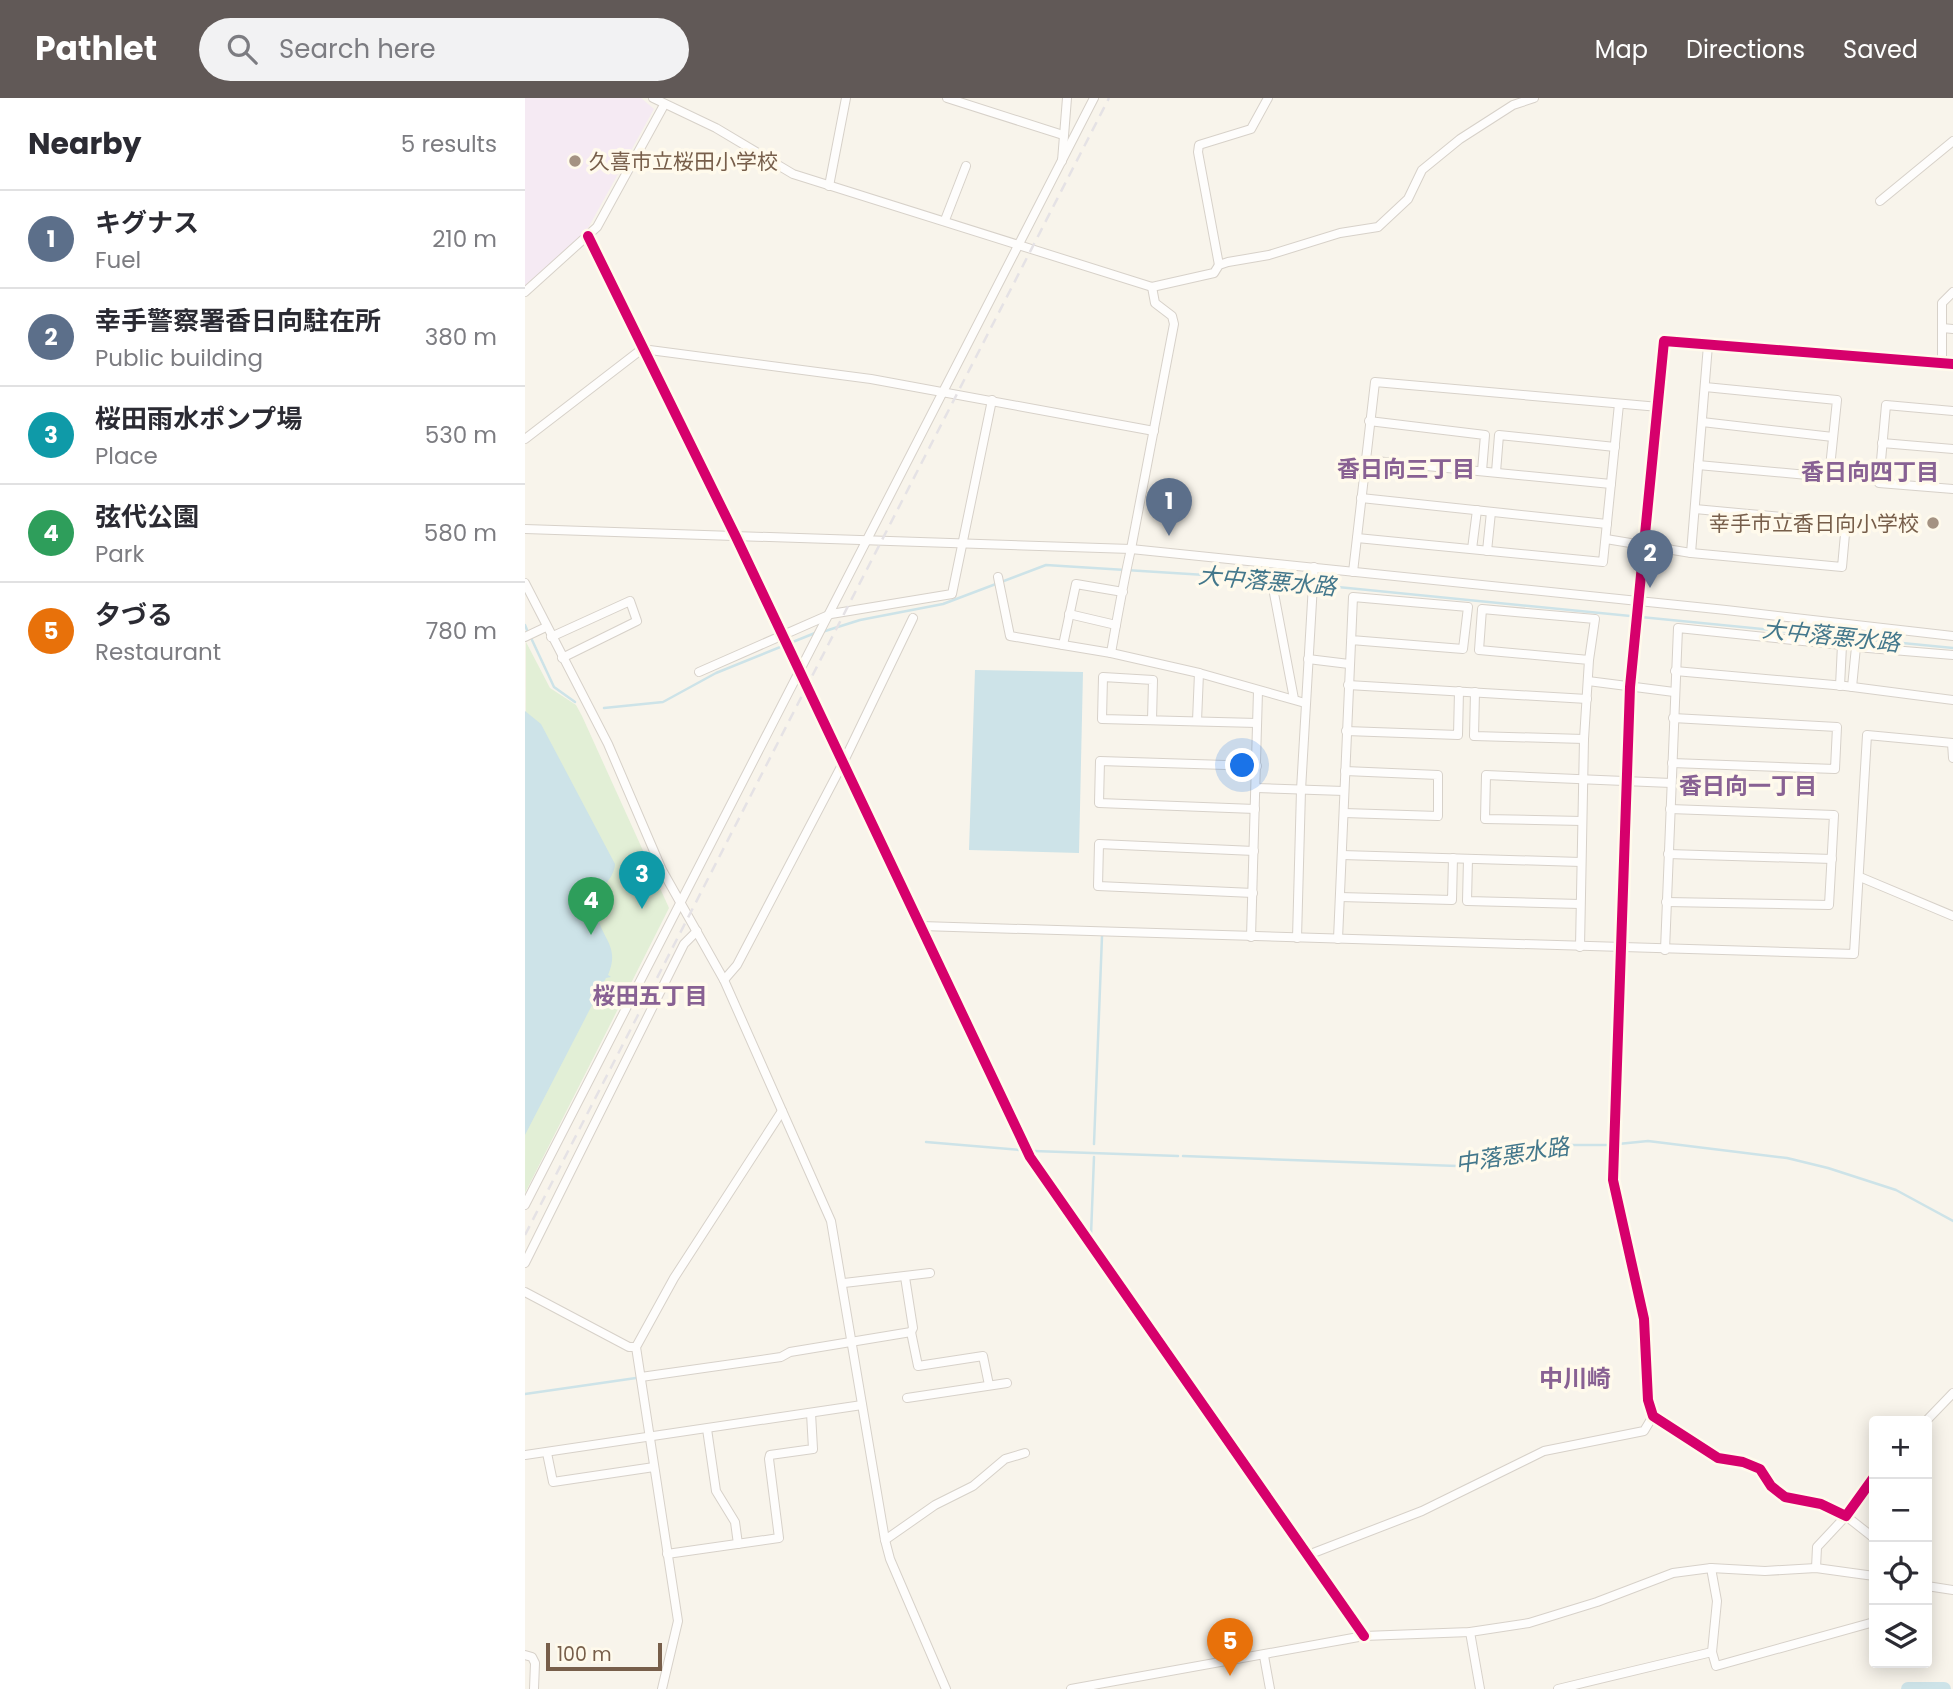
<!DOCTYPE html>
<html lang="en">
<head>
<meta charset="utf-8">
<style>
	body { margin:0; font-family:Poppins,"Noto Sans JP",sans-serif; background:#f2f2f3; color:#2b2b33 }
	.controls { position:absolute; right:21px; bottom:21px; display:grid; overflow:hidden; border-radius:7px; box-shadow:0 4px 18px #0003 }
	.controls button { width:63px; height:63px; display:grid; place-items:center; padding:0; border:0; border-bottom:2px solid #e1e1e2; background:#fff; color:#2b2b33; font:35px sans-serif }
	.scale { position:absolute; left:21px; bottom:18px; width:116px; box-sizing:border-box; padding-left:7px; border:4px solid #775e4a; border-top:0; font-size:19px; line-height:24px; white-space:nowrap; color:#775e4a; -webkit-text-stroke:5px #fffaec; paint-order:stroke }
	.you { position:absolute; left:718px; top:668px; width:24px; height:24px; margin:-18px; border:5px solid #fff; border-radius:50%; background:#1a73e8; box-shadow:0 0 0 10px #1a73e833 }
	.badge { display:grid; place-items:center; width:46px; height:46px; border-radius:50%; background:#615957; color:#fff; font-size:23px; font-weight:700 }
	.pin { position:absolute; translate:-50% -58px; filter:drop-shadow(0 2px 4px #0008) }
	.pin::after { content:''; position:absolute; top:37px; width:24px; height:21px; background:inherit; clip-path:polygon(0 0,100% 0,50% 100%) }
	.list { margin:0; padding:0; list-style:none }
	h2 { display:flex; justify-content:space-between; align-items:center; height:91px; margin:0; padding:0 28px; font-size:30px }
	h2 small { font-size:23px; font-weight:400; color:#7c7c81 }
	.list li { display:grid; grid-template-columns:46px 1fr auto; gap:21px; align-items:center; box-sizing:border-box; height:98px; padding:0 28px; border-top:2px solid #e1e1e2 }
	.list b { display:block; font-size:26px; white-space:nowrap }
	.list p { margin:0; font-size:23px; white-space:nowrap; color:#7c7c81 }
	.list em { font-size:23px; font-style:normal; color:#7c7c81 }
	.icon { flex:none; width:38px; height:38px; fill:none; stroke:currentColor; stroke-width:2; stroke-linecap:round; stroke-linejoin:round }
	.map { position:relative; flex:none; width:1428px; height:1591px; overflow:hidden }
	header { display:flex; align-items:center; gap:42px; box-sizing:border-box; height:98px; padding:0 35px; background:#615957; color:#fff }
	header strong { font-size:33px }
	nav { display:flex; gap:38px; margin-inline-start:auto; font-size:24px }
	.search { width:490px; height:63px; background:#f2f2f3; display:flex; align-items:center; gap:18px; box-sizing:border-box; padding:0 24px; border-radius:38px; color:#7c7c81; font-size:26px }
	main { display:flex }
	aside { flex:1; background:#fff }
	.map>svg:first-child { display:block }
</style>
</head>
<body>
<header>
<strong>Pathlet</strong>
<div class="search"><svg class="icon" aria-label="search" viewBox="0 0 24 24"><circle cx="10" cy="10" r="6"/><path d="M15 15l6 6"/></svg>Search here</div>
<nav><a>Map</a><a>Directions</a><a>Saved</a></nav>
</header>
<main>
<aside>
<h2>Nearby<small>5 results</small></h2>
<ul class="list">
<li><span class="badge" style="background:#5c6f8a">1</span><div><b>キグナス</b><p>Fuel</p></div><em>210 m</em></li>
<li><span class="badge" style="background:#5c6f8a">2</span><div><b>幸手警察署香日向駐在所</b><p>Public building</p></div><em>380 m</em></li>
<li><span class="badge" style="background:#0f9aa8">3</span><div><b>桜田雨水ポンプ場</b><p>Place</p></div><em>530 m</em></li>
<li><span class="badge" style="background:#2e9e5b">4</span><div><b>弦代公園</b><p>Park</p></div><em>580 m</em></li>
<li><span class="badge" style="background:#e8710a">5</span><div><b>夕づる</b><p>Restaurant</p></div><em>780 m</em></li>
</ul>
</aside>
<div class="map">
<svg width="1428" height="1591" viewBox="0 0 1428 1591">
	<rect width="100%" height="100%" fill="#f8f4eb"/>
	<path fill="#f5eaf3" d="M0 0H116L129 11 62 132 0 188Z"/>
	<path fill="#e2efd6" d="M1 544 25 590 51 607 57 618 144 810 0 1095Z"/>
	<g fill="#cde3e8">
		<path d="M450 572 558 574 554 755 444 752Z"/>
		<path d="M0 613 16 626 90 766C89 782 75 787 74 804L80 805V811H73C71 838 97 845 83 877L86 879 81 880 0 1037Z"/>
	</g>
	<g fill="none" stroke-linecap="round" stroke-linejoin="round">
		<g stroke="#cde3e8" stroke-width="2.5">
			<path d="M0 527 2 532"/>
			<path d="M297 534 335 522 418 506 521 467 712 479 1428 550"/>
			<path d="M7 542 29 589 50 604"/>
			<path d="M79 610 138 604 191 575 290 535"/>
			<path d="M401 1044 495 1052"/>
			<path d="M569 1046 577 838"/>
			<path d="M509 1053 653 1058"/>
			<path d="M658 1058 932 1068 1019 1047H1083L1123 1043 1262 1060 1303 1070 1371 1092 1428 1123"/>
			<path d="M566 1137 569 1059"/>
			<path d="M0 1296 111 1280"/>
		</g>
		<path stroke="#cde3e8" stroke-width="14" d="M1383 1591H1419"/>
		<g stroke="#d7d1c9" stroke-width="10">
			<g id="minor">
				<path d="M128 0 191 30 268 76 627 189 689 175 694 167 703 164 744 157 815 135 853 129 883 101 897 72 935 41 988 7 1009 0"/>
				<path d="M422 0 538 37"/>
				<path d="M537 63 542 0"/>
				<path d="M304 88 321 0"/>
				<path d="M1355 103 1428 43"/>
				<path d="M420 122 441 68"/>
				<path d="M63 138 211 439 505 1059 839 1538"/>
				<path d="M694 167 673 54 674 47 726 31 743 0"/>
				<path d="M0 194 72 129 139 7"/>
				<path d="M1417 230 1428 231"/>
				<path d="M1417 266V205L1428 194"/>
				<path d="M1428 313 1361 307 1354 385 1428 391"/>
				<path d="M844 323 960 337 957 373"/>
				<path d="M1177 324 1308 339"/>
				<path d="M0 341 117 251 346 281 629 333"/>
				<path d="M1357 345 1428 351"/>
				<path d="M840 362 1086 386"/>
				<path d="M1173 367 1304 379 1312 302 1180 289"/>
				<path d="M971 374 974 337 1090 349"/>
				<path d="M836 400 1082 426"/>
				<path d="M0 431 606 451 1201 512 1428 538"/>
				<path d="M832 440 1078 464 1094 306"/>
				<path d="M1081 441 1166 455 1317 469 1321 425 1170 411"/>
				<path d="M947 451 952 412"/>
				<path d="M962 453 966 414"/>
				<path d="M1166 455 1183 247"/>
				<path d="M828 474 850 284 1134 309"/>
				<path d="M473 479 485 538 538 547"/>
				<path d="M0 485 83 646 137 772 199 882 306 1123 360 1442 365 1461 421 1591"/>
				<path d="M748 490 769 601"/>
				<path d="M598 494 551 486 538 547 586 555C592 521 598 486 606 451L649 226 647 218 630 205 627 189"/>
				<path d="M544 516 591 527"/>
				<path d="M0 539 21 529"/>
				<path d="M26 539 105 503 112 523 37 560"/>
				<path d="M586 555 674 575 780 605"/>
				<path d="M783 561 824 566"/>
				<path d="M1150 573 1320 588 1428 602"/>
				<path d="M174 574 306 516 427 496 467 302"/>
				<path d="M1063 583 1149 594"/>
				<path d="M823 587 1062 601"/>
				<path d="M1327 589 1331 549 1428 557"/>
				<path d="M950 594 949 638 1059 641"/>
				<path d="M627 622 628 582 578 579 577 621 732 625"/>
				<path d="M672 623 674 575"/>
				<path d="M821 633 933 637 934 593"/>
				<path d="M1427 645 1428 660"/>
				<path d="M1147 665 1310 671 1312 629 1148 620"/>
				<path d="M731 690 819 693"/>
				<path d="M730 711 574 705 575 663 732 668"/>
				<path d="M819 715 913 718V677L820 673"/>
				<path d="M1057 723 960 721 961 677 1146 685"/>
				<path d="M1143 756 1307 761"/>
				<path d="M817 757 1056 764"/>
				<path d="M943 761 942 803 1055 806"/>
				<path d="M1335 779 1428 818"/>
				<path d="M728 795 573 788 574 746 729 753"/>
				<path d="M815 799 927 802 928 760"/>
				<path d="M1141 804 1304 807 1309 717 1145 711"/>
				<path d="M396 828 1329 856 1342 637 1428 645"/>
				<path d="M726 839 733 593"/>
				<path d="M772 840 776 692 789 469"/>
				<path d="M813 841 828 499 943 509 938 551 826 542"/>
				<path d="M1055 849 1059 641 1064 562 954 552 957 511 1070 521 1064 562"/>
				<path d="M1140 852 1153 530 1317 547 1315 588"/>
				<path d="M199 882 212 867 318 665 388 520"/>
				<path d="M0 1107 569 0"/>
				<path d="M0 1165 159 846 172 833"/>
				<path d="M319 1185 405 1175"/>
				<path d="M0 1194 104 1249H111"/>
				<path d="M386 1234 393 1268 458 1258 464 1287"/>
				<path d="M116 1279 256 1259 265 1254 386 1234 388 1230 380 1179"/>
				<path d="M382 1300 482 1285"/>
				<path d="M1401 1323 1428 1295"/>
				<path d="M182 1331 191 1393 210 1424 213 1446"/>
				<path d="M22 1355 28 1384 129 1369"/>
				<path d="M0 1357 337 1307"/>
				<path d="M1349 1379 1321 1418 1296 1406 1260 1399 1246 1388 1235 1371 1218 1364 1193 1360 1128 1318 1123 1302 1119 1221 1088 1082 1105 589 1139 243 1428 266"/>
				<path d="M360 1442 410 1407 448 1388 480 1361 500 1355"/>
				<path d="M142 1456 254 1440 244 1361 245 1357 288 1351 286 1315"/>
				<path d="M783 1457 897 1413 1019 1353 1119 1333 1128 1318"/>
				<path d="M1186 1470 1192 1503 1187 1554"/>
				<path d="M1291 1470 1292 1449 1321 1418 1349 1440"/>
				<path d="M1402 1488 1428 1492"/>
				<path d="M945 1534 955 1591"/>
				<path d="M0 1557 7 1559 10 1565 9 1591"/>
				<path d="M739 1558 745 1591"/>
				<path d="M137 1591 153 1523 111 1249 149 1180 257 1013"/>
				<path d="M546 1591 839 1538 945 1534 1004 1525 1072 1504 1148 1475 1186 1470 1240 1473 1291 1470 1349 1478"/>
				<path d="M1033 1591 1187 1554 1191 1568 1349 1524"/>
			</g>
		</g>
		<use href="#minor" stroke="#fefdfc" stroke-width="8"/>
		<path stroke="#e5e2e5" stroke-width="2.5" stroke-dasharray="10 7" stroke-linecap="butt" d="M0 1137 584 0"/>
		<g stroke="#fffaec" stroke-width="15">
			<g id="cycleway">
				<path d="M63 138 211 439 505 1059 839 1538"/>
				<path d="M1349 1379 1321 1418 1296 1406 1260 1399 1246 1388 1235 1371 1218 1364 1193 1360 1128 1318 1123 1302 1119 1221 1088 1082 1105 589 1139 243 1428 266"/>
			</g>
		</g>
		<use href="#cycleway" stroke="#d6006c" stroke-width="10"/>
	</g>
	<g fill="#a49282" stroke="#fffaec" stroke-width="2.5">
		<circle cx="50" cy="63" r="7"/>
		<circle cx="1408" cy="425" r="7"/>
	</g>
	<g text-anchor="middle" dominant-baseline="central" stroke-width="7" stroke-linejoin="round" paint-order="stroke">
		<g font-size="21" fill="#775e4a" stroke="#fffaec" text-anchor="start">
			<text x="64" y="63">久喜市立桜田小学校</text>
			<text x="1394" y="425" text-anchor="end">幸手市立香日向小学校</text>
		</g>
		<g font-size="23" font-weight="bold" fill="#886193" stroke="#fffaec">
			<text x="881" y="371">香日向三丁目</text>
			<text x="1345" y="374">香日向四丁目</text>
			<text x="1223" y="688">香日向一丁目</text>
			<text x="125" y="898">桜田五丁目</text>
		</g>
		<g font-size="23" font-style="italic" fill="#43778b" stroke="#fffaec">
			<text transform="translate(742 483) rotate(5)">大中落悪水路</text>
			<text transform="translate(1306 538) rotate(6)">大中落悪水路</text>
			<text transform="translate(987 1057) rotate(-9)">中落悪水路</text>
		</g>
		<g font-size="24" font-weight="bold" fill="#886193" stroke="#fffaec">
			<text x="1050" y="1280">中川崎</text>
		</g>
	</g>
</svg>
<div class="controls">
<button>+</button>
<button>−</button>
<button><svg class="icon" aria-label="locate" viewBox="0 0 24 24"><circle cx="12" cy="12" r="6"/><path d="M12 2v4M12 18v4M2 12h4M18 12h4"/></svg></button>
<button><svg class="icon" aria-label="layers" viewBox="0 0 24 24"><path d="M12 4l9 5-9 5-9-5zM3 14l9 5 9-5"/></svg></button>
</div>
<div class="scale">100 m</div>
<div class="you"></div>
<div class="pin badge" style="left:644px;top:438px;background:#5c6f8a">1</div>
<div class="pin badge" style="left:1125px;top:490px;background:#5c6f8a">2</div>
<div class="pin badge" style="left:117px;top:811px;background:#0f9aa8">3</div>
<div class="pin badge" style="left:66px;top:837px;background:#2e9e5b">4</div>
<div class="pin badge" style="left:705px;top:1578px;background:#e8710a">5</div>
</div>
</main>
</body>
</html>
